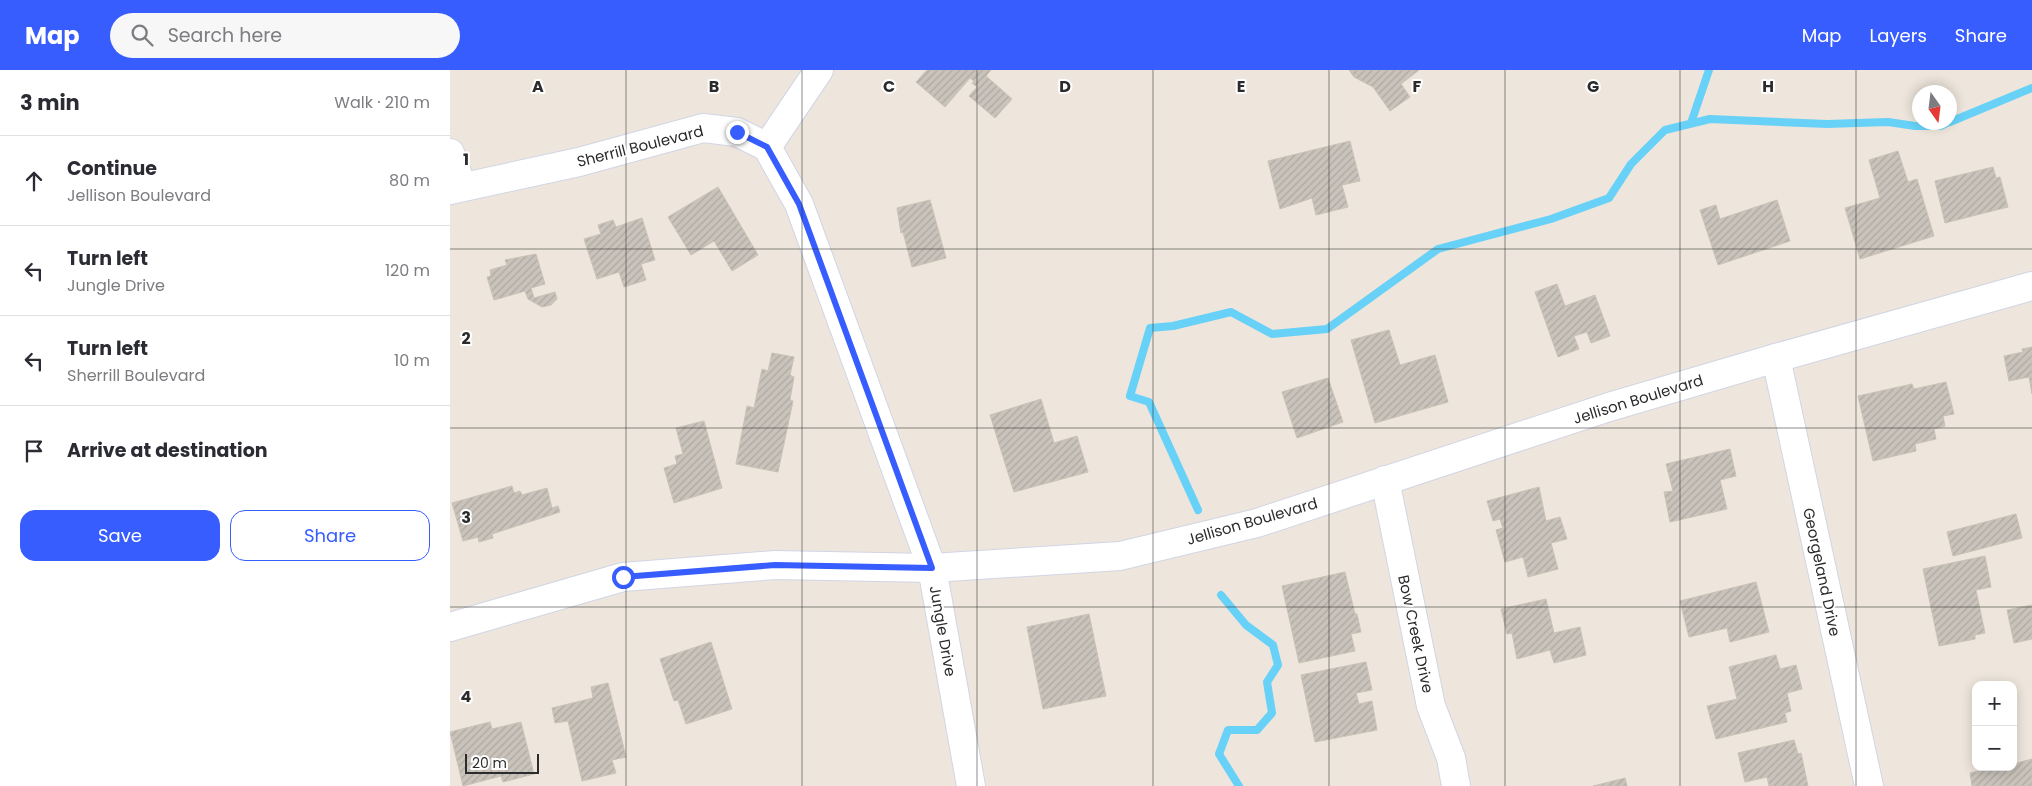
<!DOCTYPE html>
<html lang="en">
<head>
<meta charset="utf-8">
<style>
	body { margin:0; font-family:Poppins,sans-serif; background:#f7f7f7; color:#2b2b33 }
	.controls { position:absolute; right:15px; bottom:15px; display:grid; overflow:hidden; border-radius:10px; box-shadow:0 2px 12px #0003 }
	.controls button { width:45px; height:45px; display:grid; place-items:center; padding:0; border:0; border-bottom:1px solid #e1e1e2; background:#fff; color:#2b2b33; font:25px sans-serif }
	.compass { position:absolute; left:1462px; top:15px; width:45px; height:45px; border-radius:50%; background:#fff; box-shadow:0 2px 12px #0003; rotate:166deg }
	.scale { position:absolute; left:15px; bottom:12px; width:74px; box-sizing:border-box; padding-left:5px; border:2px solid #2b2b2b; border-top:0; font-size:14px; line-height:18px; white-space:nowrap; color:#2b2b2b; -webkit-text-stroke:4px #fff; paint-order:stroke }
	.stop { position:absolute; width:15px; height:15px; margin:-11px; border:4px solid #375dff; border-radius:50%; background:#fff }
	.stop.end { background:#375dff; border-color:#fff; box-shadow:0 1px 5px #0008 }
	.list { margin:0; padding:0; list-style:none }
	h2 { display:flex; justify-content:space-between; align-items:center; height:65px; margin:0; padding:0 20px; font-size:21px }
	h2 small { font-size:16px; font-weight:400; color:#7c7c81 }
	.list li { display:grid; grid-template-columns:32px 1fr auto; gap:15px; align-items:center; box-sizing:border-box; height:90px; padding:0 20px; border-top:1px solid #e1e1e2 }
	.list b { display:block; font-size:19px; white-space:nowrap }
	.list p { margin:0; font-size:16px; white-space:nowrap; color:#7c7c81 }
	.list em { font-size:16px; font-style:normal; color:#7c7c81 }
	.actions { display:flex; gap:10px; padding:15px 20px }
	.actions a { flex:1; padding:11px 0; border:1px solid #375dff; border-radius:15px; text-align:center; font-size:18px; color:#375dff }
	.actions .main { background:#375dff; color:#fff }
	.icon { flex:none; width:28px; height:28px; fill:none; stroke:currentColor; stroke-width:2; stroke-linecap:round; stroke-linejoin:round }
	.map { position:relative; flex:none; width:1582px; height:716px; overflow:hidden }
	header { display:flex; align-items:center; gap:30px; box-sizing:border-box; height:70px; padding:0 25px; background:#375dff; color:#fff }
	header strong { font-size:24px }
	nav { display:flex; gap:28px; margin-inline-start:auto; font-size:18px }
	.search { width:350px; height:45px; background:#f7f7f7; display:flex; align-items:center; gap:12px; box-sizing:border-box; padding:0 18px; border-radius:28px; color:#7c7c81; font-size:19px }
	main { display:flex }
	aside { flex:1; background:#fff }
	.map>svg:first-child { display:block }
</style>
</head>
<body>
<header>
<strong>Map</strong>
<div class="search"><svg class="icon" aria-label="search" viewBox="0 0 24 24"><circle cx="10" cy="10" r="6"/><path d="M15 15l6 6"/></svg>Search here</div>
<nav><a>Map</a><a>Layers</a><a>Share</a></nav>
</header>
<main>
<aside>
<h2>3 min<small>Walk · 210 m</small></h2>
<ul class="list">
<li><svg class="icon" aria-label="ahead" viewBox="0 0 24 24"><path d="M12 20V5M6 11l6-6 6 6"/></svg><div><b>Continue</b><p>Jellison Boulevard</p></div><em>80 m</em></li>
<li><svg class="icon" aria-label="left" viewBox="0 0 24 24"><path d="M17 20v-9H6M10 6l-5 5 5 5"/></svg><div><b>Turn left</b><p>Jungle Drive</p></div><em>120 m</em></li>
<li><svg class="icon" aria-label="left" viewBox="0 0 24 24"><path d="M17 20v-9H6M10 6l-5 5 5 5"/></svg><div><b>Turn left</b><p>Sherrill Boulevard</p></div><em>10 m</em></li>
<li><svg class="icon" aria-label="arrive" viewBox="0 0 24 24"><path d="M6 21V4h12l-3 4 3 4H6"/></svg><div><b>Arrive at destination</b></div></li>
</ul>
<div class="actions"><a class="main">Save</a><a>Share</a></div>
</aside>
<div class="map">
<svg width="1582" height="716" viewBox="0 0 1582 716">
	<defs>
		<pattern id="building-hatch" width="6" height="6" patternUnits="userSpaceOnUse" patternTransform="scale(1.25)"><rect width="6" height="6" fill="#c9c3bb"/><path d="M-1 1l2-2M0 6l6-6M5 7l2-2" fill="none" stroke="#ada8a1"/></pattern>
	</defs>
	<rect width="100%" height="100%" fill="#eee6dc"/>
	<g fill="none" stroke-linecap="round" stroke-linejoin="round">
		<g stroke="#67d1f7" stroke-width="8">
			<path d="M1500 52 1582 18"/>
			<path d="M1241 53 1259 0"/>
			<path d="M748 440 699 332 680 326 700 258 723 256 781 242 822 264 877 259 988 179 1101 149 1159 128 1181 94 1215 60 1260 49 1377 54 1438 52 1465 56H1491L1499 52"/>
			<path d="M771 525 796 555 823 575 828 595 817 612 822 643 807 660H778L769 684 789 716"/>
		</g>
	</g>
	<g fill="url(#building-hatch)" stroke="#c9c2b5">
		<path d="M477 0H541L536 6 562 29 545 48 519 26 527 17 522 13 524 11 520 8 495 37 466 12Z"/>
		<path d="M899 0H969L951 14 960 27 940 41 923 17 904 7Z"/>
		<path d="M900 71 910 111 892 115 898 137 866 145 862 128 830 139 818 91Z"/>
		<path d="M1448 81 1458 112 1467 109 1484 166 1410 189 1395 138 1430 128 1419 90Z"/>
		<path d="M1543 97 1546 108 1550 107 1558 137 1495 153 1485 111Z"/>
		<path d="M268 117 308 185 282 201 264 171 241 185 218 147Z"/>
		<path d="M480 130 496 188 462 197 453 162 451 163 447 138Z"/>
		<path d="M1327 130 1340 171 1268 195 1250 140 1266 135 1270 149Z"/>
		<path d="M192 148 205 190 191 194 196 210 174 217 169 202 147 209 134 169 151 164 148 155 163 150 166 157Z"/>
		<path d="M86 184 95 214 81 218 84 228 105 222 107 229 101 235 92 237 78 229 75 221 44 230 37 207 41 206 40 200 57 195 55 190Z"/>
		<path d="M1107 214 1115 236 1145 225 1160 266 1141 273 1137 262 1124 266 1129 279 1108 287 1085 222Z"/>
		<path d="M939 260 950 295 985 285 998 332 925 353 901 270Z"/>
		<path d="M1582 277V324L1579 307 1559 311 1554 286 1573 282 1572 279Z"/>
		<path d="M322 283 344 287 340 305 344 307 340 330 343 331 328 402 286 394 297 336 304 338 312 299 318 301Z"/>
		<path d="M878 308 893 352 847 368 832 322Z"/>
		<path d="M1496 312 1504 344 1493 346 1495 356 1484 359 1486 369 1465 374 1466 381 1423 391 1408 326 1462 314 1464 319Z"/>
		<path d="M591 329 604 373 627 366 638 402 564 422 540 345Z"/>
		<path d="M254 351 272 418 224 433 214 398 227 394 225 386 233 384 226 358Z"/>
		<path d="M1280 379 1286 406 1270 410 1277 439 1220 452 1214 422 1223 421 1216 394Z"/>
		<path d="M62 416 64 423 70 421 72 425 97 418 102 438 108 436 110 442 42 464 43 468 29 472 28 467 13 471 2 433Z"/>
		<path d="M1089 417 1096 451 1110 447 1117 469 1101 473 1108 499 1078 507 1073 487 1055 492 1046 460 1053 458 1050 449 1043 451 1037 431Z"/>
		<path d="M1566 444 1572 468 1503 486 1497 462Z"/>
		<path d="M1535 486 1541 517 1526 520 1535 563 1525 565V569L1489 576 1473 499Z"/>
		<path d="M895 502 905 544H907L911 562 901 564 905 581 849 593 832 516Z"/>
		<path d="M1306 512 1319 562 1280 572 1277 558 1239 567 1230 531Z"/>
		<path d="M1096 529 1104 563 1130 557 1136 585 1104 593 1100 580 1067 589 1062 563 1057 564 1051 539Z"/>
		<path d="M1582 535V569L1564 573 1557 540Z"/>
		<path d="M639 544 656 626 593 639 577 557Z"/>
		<path d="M261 572 282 639 236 654 228 630 224 631 210 589Z"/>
		<path d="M1326 585 1330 599 1346 595 1352 619 1337 623 1341 641 1335 643 1337 652 1266 669 1257 636 1287 629 1279 597Z"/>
		<path d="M916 592 922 620 906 623 909 634 922 631 927 660 865 672 851 605Z"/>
		<path d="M158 613 176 687 162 690 166 703 132 711 118 651 105 653 102 638 143 628 141 617Z"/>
		<path d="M40 652 42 659 71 652 84 704 53 712 51 706 13 716 0 662Z"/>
		<path d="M1344 670 1348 684 1351 683 1358 716H1319L1317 707 1295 712 1288 683Z"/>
		<path d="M1582 689V716H1522L1520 703 1547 697H1563V694Z"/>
		<path d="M1175 708 1177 716H1143Z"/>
	</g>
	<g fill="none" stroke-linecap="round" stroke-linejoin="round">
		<g stroke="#d1d5e5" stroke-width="30">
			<g id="street">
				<path d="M317 77 349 134 482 498 521 716"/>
				<path d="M317 77 369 0"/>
				<path d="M0 83 12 117"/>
				<path d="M0 120 129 92 253 58 287 62 317 77"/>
				<path d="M1326 288 1419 716"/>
				<path d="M935 410 981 636 1001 688 1006 716"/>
				<path d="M0 557 173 507 325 495 482 498 670 486 807 453 1159 337 1326 288 1582 216"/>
			</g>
		</g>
		<use href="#street" stroke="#fff" stroke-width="28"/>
	</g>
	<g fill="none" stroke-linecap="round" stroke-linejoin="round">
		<path stroke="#375dff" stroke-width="6" d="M173 507 325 495 482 498 349 134 317 77 287 62"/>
	</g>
	<path fill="none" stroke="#2b2b2b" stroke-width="1" stroke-opacity="0.55" d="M176 0V716M352 0V716M527 0V716M703 0V716M879 0V716M1055 0V716M1230 0V716M1406 0V716M0 179H1582M0 358H1582M0 537H1582"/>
	<g text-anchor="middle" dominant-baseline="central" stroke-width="4" stroke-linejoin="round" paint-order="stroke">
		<g font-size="15" fill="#2b2b2b" stroke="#fff">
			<text transform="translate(190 76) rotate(-14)">Sherrill Boulevard</text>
			<text transform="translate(1188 329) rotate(-17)">Jellison Boulevard</text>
			<text transform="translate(802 451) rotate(-16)">Jellison Boulevard</text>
			<text transform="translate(1372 502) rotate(78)">Georgeland Drive</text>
			<text transform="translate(493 561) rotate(80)">Jungle Drive</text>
			<text transform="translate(966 564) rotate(78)">Bow Creek Drive</text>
		</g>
	</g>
	<g font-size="16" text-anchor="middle" font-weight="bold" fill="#2b2b2b" stroke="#fff" stroke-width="4" stroke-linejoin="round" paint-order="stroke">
		<text x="88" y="22">A</text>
		<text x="264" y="22">B</text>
		<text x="439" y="22">C</text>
		<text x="615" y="22">D</text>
		<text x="791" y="22">E</text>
		<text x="967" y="22">F</text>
		<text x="1143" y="22">G</text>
		<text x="1318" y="22">H</text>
		<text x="16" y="95">1</text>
		<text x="16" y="274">2</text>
		<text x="16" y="453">3</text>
		<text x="16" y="632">4</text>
	</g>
</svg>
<div class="controls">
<button>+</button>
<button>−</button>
</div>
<svg class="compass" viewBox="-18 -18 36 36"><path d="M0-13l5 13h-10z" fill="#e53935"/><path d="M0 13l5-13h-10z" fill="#7c7c81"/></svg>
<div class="scale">20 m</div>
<div class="stop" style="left:173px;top:507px"></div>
<div class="stop end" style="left:287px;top:62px"></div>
</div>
</main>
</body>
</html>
